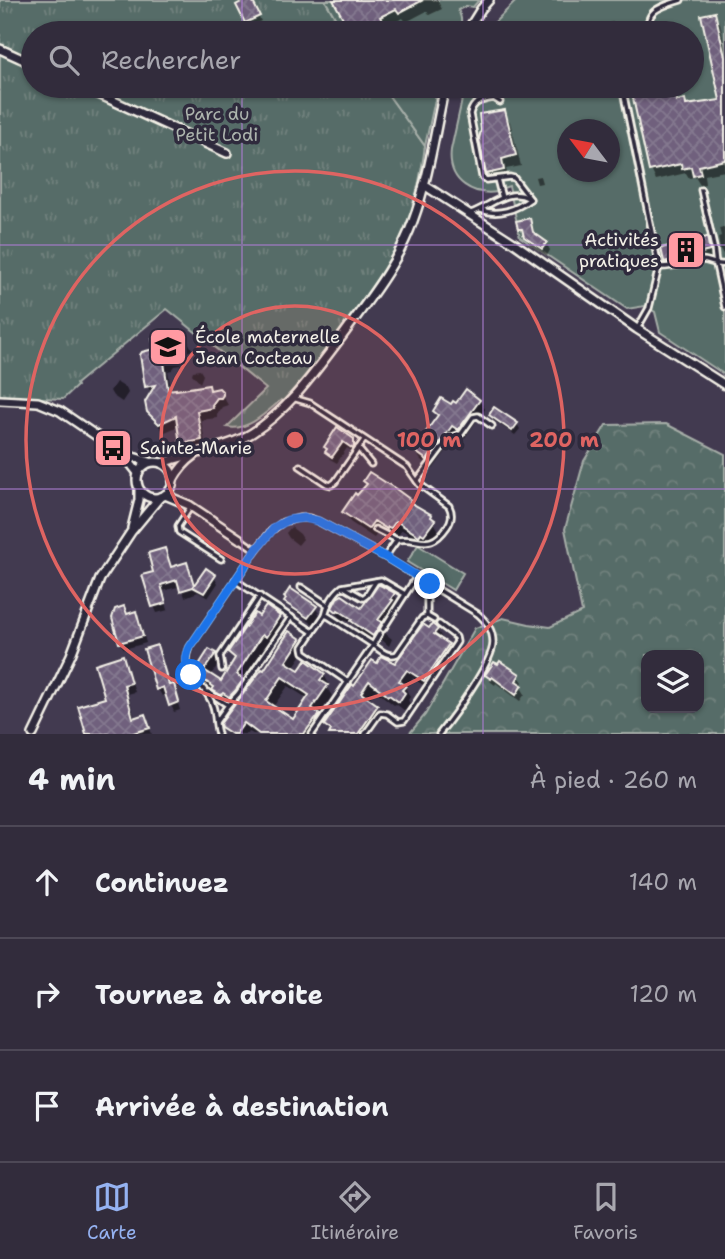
<!DOCTYPE html>
<html lang="fr">
<head>
<meta charset="utf-8">
<style>
	body { margin:0; font-family:"Shantell Sans",sans-serif; background:#3a3443; color:#f1f3f6 }
	.controls { position:absolute; right:21px; bottom:21px; display:grid; overflow:hidden; border-radius:14px; box-shadow:0 2px 5px #0004 }
	.controls button { width:63px; height:63px; display:grid; place-items:center; padding:0; border:0; border-bottom:2px solid #4d4856; background:#322c3c; color:#f1f3f6; font:35px sans-serif }
	.compass { position:absolute; left:557px; top:119px; width:63px; height:63px; border-radius:50%; background:#322c3c; box-shadow:0 2px 5px #0004; rotate:302deg }
	.stop { position:absolute; width:21px; height:21px; margin:-16px; border:5px solid #1a73e8; border-radius:50%; background:#fff }
	.stop.end { background:#1a73e8; border-color:#fff; box-shadow:0 2px 7px #0008 }
	.list { margin:0; padding:0; list-style:none }
	h2 { display:flex; justify-content:space-between; align-items:center; height:91px; margin:0; padding:0 28px; font-size:30px }
	h2 small { font-size:23px; font-weight:400; color:#a8a7af }
	.list li { display:grid; grid-template-columns:46px 1fr auto; gap:21px; align-items:center; box-sizing:border-box; height:112px; padding:0 28px; border-top:2px solid #4d4856 }
	.list b { display:block; font-size:26px; white-space:nowrap }
	.list em { font-size:23px; font-style:normal; color:#a8a7af }
	.icon { flex:none; width:38px; height:38px; fill:none; stroke:currentColor; stroke-width:2; stroke-linecap:round; stroke-linejoin:round }
	.map { position:relative; flex:none; width:725px; height:734px; overflow:hidden }
	.search { position:absolute; background:#322c3c; box-shadow:0 2px 5px #0004; left:21px; right:21px; top:21px; height:77px; display:flex; align-items:center; gap:18px; box-sizing:border-box; padding:0 24px; border-radius:38px; color:#a8a7af; font-size:26px }
	.sheet { height:427px; background:#322c3c }
	nav { display:flex; justify-content:space-around; align-items:center; box-sizing:border-box; height:98px; border-top:2px solid #4d4856; background:#322c3c; font-size:19px; color:#a8a7af }
	nav a { display:grid; justify-items:center; gap:4px }
	nav .on { color:#95b2f1 }
	.map>svg:first-child { display:block }
</style>
</head>
<body>
<div class="map">
<svg width="725" height="734" viewBox="0 0 725 734">
	<defs>
		<pattern id="grass-tufts" width="24" height="20" patternUnits="userSpaceOnUse" patternTransform="scale(1.75)"><rect width="24" height="20" fill="#576c67"/><path d="M3 7l-1-3M5 7V3M7 7l1-3M15 17l-1-3M17 17v-4M19 17l1-3" fill="none" stroke="#70817d"/></pattern>
		<pattern id="forest-crowns" width="20" height="18" patternUnits="userSpaceOnUse" patternTransform="scale(1.75)"><rect width="20" height="18" fill="#576c67"/><path d="M2 6a3 3 0 1 1 6 0M12 15a3 3 0 1 1 6 0" fill="none" stroke="#70817d"/></pattern>
		<pattern id="building-cross-hatch" width="8" height="8" patternUnits="userSpaceOnUse" patternTransform="scale(1.75)"><rect width="8" height="8" fill="#6f617d"/><path d="M0 0l8 8M0 8l8-8" fill="none" stroke="#84788f"/></pattern>
	</defs>
	<rect width="100%" height="100%" fill="#423a50"/>
	<filter id="ink" filterUnits="userSpaceOnUse"><feTurbulence type="fractalNoise" baseFrequency=".0143" numOctaves="2"/><feDisplacementMap in="SourceGraphic" scale="14" xChannelSelector="R" yChannelSelector="G"/><feConvolveMatrix kernelMatrix="1 2 1 2 8 2 1 2 1" color-interpolation-filters="sRGB"/></filter>
	<g filter="url(#ink)">
		<path fill="url(#grass-tufts)" stroke="#a6aea8" stroke-width="2" d="M0 0H325L344 33H33V86H382L425 146C422 169 418 192 410 214 396 255 370 291 344 325 324 352 305 377 283 401L281 400C267 412 247 432 227 427L266 389 167 309 76 384 77 386 63 399 0 396Z"/>
		<path fill="url(#forest-crowns)" stroke="#a6aea8" stroke-width="2" fill-rule="evenodd" d="M666 424 725 454V734H409L425 715 475 628 503 618 529 624 550 627 582 612 565 529 584 461 606 425ZM646 655H699V708H646Z"/>
		<g fill="#576c67" stroke="#a6aea8" stroke-width="2" fill-rule="evenodd">
			<path d="M325 0H479L473 7 466 6 458 10C463 20 462 24 456 33H344Z"/>
			<path d="M517 0H725V375L660 332 655 312 645 306 627 309 520 237 509 186 503 188V191C474 198 447 182 451 150L465 86H692V33H487L492 25ZM568 130H610V172H568Z"/>
			<path d="M382 86H438L425 146Z"/>
			<path d="M418 545 463 573 453 590 407 562Z"/>
		</g>
		<g fill="#0007" fill-rule="evenodd">
			<path d="M249 0 261 21 249 27 238 6Z"/>
			<path d="M335 0H437L442 9 429 15 427 11 406 22 403 18 385 27 388 33H355Z"/>
			<path d="M714 14 720 23 725 47V171L704 175 705 184 700 185 695 177 689 178 686 173 656 180 651 170 636 86H655L658 93 670 97 674 96 678 102 684 101 687 106 722 101Z"/>
			<path d="M613 22 617 33H607L605 24Z"/>
			<path d="M504 112 510 122 521 166 506 169 509 180 493 183 487 173Z"/>
			<path d="M540 176 542 183 537 184 535 177Z"/>
			<path d="M529 220 533 227 535 236 546 243 550 250 547 256 530 245 520 228Z"/>
			<path d="M725 227V257L720 249 718 237 721 236 719 228Z"/>
			<path d="M706 239 711 247 713 259 670 269 666 261Z"/>
			<path d="M185 336 192 349 190 351 180 354 181 365 175 366 172 370 168 371 171 391H210L221 393 228 405 222 407 217 415V418L201 420 206 449 187 452 182 443 179 426 165 432 155 422 149 411 152 394 147 386 156 351Z"/>
			<path d="M200 370 203 375 200 383 192 374 193 371Z"/>
			<path d="M116 382 126 388 128 393 122 402 113 396 110 391Z"/>
			<path d="M479 400 485 409 464 439 458 435 433 469 421 460 415 451 439 417 435 411Z"/>
			<path d="M495 409 517 424 520 429 515 435 493 420 491 415Z"/>
			<path d="M338 429 353 440 357 447V454L347 448 337 463 330 459 327 452Z"/>
			<path d="M365 481 410 502 411 505 431 517 439 531 430 544 427 542 425 544 402 530 397 537 394 536 393 538 380 530 374 538 350 522 344 512 368 485Z"/>
			<path d="M291 527 300 534 303 539 298 545 289 538 286 533Z"/>
			<path d="M164 550 172 568 186 564 195 587 214 576 218 583 208 598 198 592 185 597 181 586 163 591 168 610 157 613 154 606 155 573Z"/>
			<path d="M381 587 394 595 400 604 396 610 397 611 384 629 386 634 392 639 389 646 382 640 379 645 358 631 356 626 344 619 343 621 339 618 334 608 362 610Z"/>
			<path d="M286 602 315 607 320 615 313 624 291 609Z"/>
			<path d="M136 613 140 620 146 643 124 649 120 642 127 616Z"/>
			<path d="M279 617 284 626 272 645 268 643 242 682 247 691 264 672 299 640 305 650 293 668 299 672 324 675 329 684 327 688 332 696 319 715 325 725 322 728 320 727 316 734H253L249 732 248 734H227L222 726 236 706 228 701 226 703 220 699 216 693 206 686 197 671 214 654 219 663 210 676 221 683 235 661 230 653 260 618ZM288 686 308 699 294 721 273 707Z"/>
			<path d="M430 630H437L453 655 430 690 413 678 406 689 410 697 408 700 410 704 405 711 396 704 394 705 375 690 368 700 376 706 382 716 370 734H331L326 725 354 688 377 665H395Z"/>
			<path d="M156 647 160 654 170 686H173L176 691H174L180 710 174 712 167 694 162 696 158 689Z"/>
			<path d="M122 657 127 666 135 692 128 694 135 719 145 716 152 734H88L107 699Z"/>
			<path d="M487 675H518L523 682 520 686 525 694 520 701 496 683 495 685 491 682Z"/>
		</g>
		<g fill="url(#building-cross-hatch)" stroke="#f4f1e8" stroke-width="2" fill-rule="evenodd">
			<path d="M245 0H252L260 16 245 23 236 5Z"/>
			<path d="M333 0H423L399 13 396 9 380 17 385 25 370 33H353L347 22H345Z"/>
			<path d="M715 12 725 57V160L699 166 701 174 693 176 691 167 682 169 681 164 649 171 633 98 637 96 635 86H654L656 92 667 90 669 96 675 94 677 101 685 99 686 105 720 100 701 15Z"/>
			<path d="M505 110 516 155 502 159 504 170 486 174 479 139 481 130 479 114Z"/>
			<path d="M530 218 533 232 547 242 542 249 524 237 522 229H518L516 221Z"/>
			<path d="M707 237 710 251 664 262 661 248Z"/>
			<path d="M184 332 187 334V339L185 342 176 345 177 355 170 357 167 361 164 362 168 390 176 389V390L209 385 210 390 219 388 223 392V395L221 398H217L212 405 213 408 197 411 202 440 180 444 176 416 159 424 147 412 145 402 155 385 145 387 140 355 142 352 154 349 152 338Z"/>
			<path d="M466 389 480 400 458 430 452 426 427 460 413 450 438 415 433 411 441 398 451 404 453 401 456 403Z"/>
			<path d="M494 407 518 423 512 431 489 415Z"/>
			<path d="M337 427 354 439V446L353 449 343 442 332 457 325 452 327 449 324 447Z"/>
			<path d="M369 472 396 489 411 500 410 502 432 515 431 517 435 520 424 535 421 533 419 536 396 521 391 528 388 527 387 529 374 521 368 529 342 512 355 493 357 495 367 484 363 481Z"/>
			<path d="M165 548 171 567 187 562 194 585 206 568 216 575 204 593 193 587 180 591 177 580 161 585 166 603 152 607 142 575 153 572 148 553Z"/>
			<path d="M378 585H380L395 593 391 599 393 600 378 620 382 622 373 636 351 621 352 619 338 610 337 612 332 608 337 598 342 595 361 608Z"/>
			<path d="M290 588 317 606 308 618 284 602 286 599 284 597Z"/>
			<path d="M124 606 127 614 136 611 143 636 119 643 112 618 115 609Z"/>
			<path d="M266 606 280 616 266 637 262 635 237 674 243 680 235 691 229 697 223 693 221 695 212 690 214 687 199 677 195 671 209 649 216 653 204 670 221 681 235 658 228 652 255 613 259 616Z"/>
			<path d="M423 624 429 628 432 624 436 627 438 629 434 634 449 644 424 681 407 670 399 681 406 686 402 690 405 693 399 702 389 695 388 696 369 681 361 693 378 705 358 734H329L331 730 324 725 351 686 352 684 354 686 372 660 377 663 381 656 395 663Z"/>
			<path d="M289 631 301 639 286 662 299 670 306 660 325 674 320 680 328 685 312 708 320 714 316 720 315 719 304 734H259L244 723 236 734H232L221 727 220 724 262 669 264 670ZM282 677 309 695 293 719 266 701Z"/>
			<path d="M157 645 169 685 174 684 179 702 169 706 163 687 156 690 144 649Z"/>
			<path d="M123 655 131 683 124 685 133 718 145 714 150 728 130 734H86L78 706 105 698 95 664Z"/>
			<path d="M500 661 520 674 516 681 522 685 516 695 492 677 491 679 485 675 494 662 498 664Z"/>
		</g>
		<g fill="none" stroke-linecap="round" stroke-linejoin="round">
			<g stroke="#f4f1e8" stroke-width="9">
				<g id="lane">
					<path d="M649 33C644 9 663 6 681 0"/>
					<path d="M622 86 659 267 649 308 637 329"/>
					<path d="M500 102 494 98C482 100 473 101 470 114L482 177 486 180 510 177 514 178 530 199"/>
					<path d="M497 179 502 198"/>
					<path d="M701 190 714 247 716 265 725 307"/>
					<path d="M481 210C498 216 516 210 530 199"/>
					<path d="M471 213C489 207 509 187 528 198"/>
					<path d="M659 267C674 268 687 261 701 260 710 260 716 266 725 264"/>
					<path d="M293 398 310 403 407 467 419 484 449 506C453 514 452 520 447 527 429 553 420 536 397 540L385 557"/>
					<path d="M358 448 371 464"/>
					<path d="M300 466 327 484 331 485 335 482 364 440"/>
					<path d="M417 481 449 438 461 434 473 417 478 416 492 426"/>
					<path d="M191 506 178 526 179 532 221 559"/>
					<path d="M375 529 397 540"/>
					<path d="M240 539 256 550"/>
					<path d="M235 580 313 632 325 615 328 616 373 645 312 734"/>
					<path d="M301 587 328 605"/>
					<path d="M344 587 363 598 367 595 376 581"/>
					<path d="M325 615C327 605 334 593 342 587L381 580 405 594"/>
					<path d="M427 616V595L430 584"/>
					<path d="M383 629 417 576"/>
					<path d="M313 632 303 647 304 652 348 682"/>
					<path d="M380 633 373 645C380 650 388 658 397 654L422 618 427 616 434 620"/>
					<path d="M222 669 220 656 260 596"/>
					<path d="M208 692 228 705 216 722"/>
					<path d="M228 705 238 694 291 617"/>
					<path d="M218 734C215 725 216 715 213 706 205 680 178 676 190 647L256 550 271 531 283 522 299 518H309L318 521 385 557 478 614C487 622 493 630 493 643 493 662 452 718 439 734"/>
					<path d="M365 734 380 713 387 714 398 722 404 721 457 642 456 637 439 624"/>
				</g>
			</g>
			<g stroke="#f4f1e8" stroke-width="12">
				<g id="street">
					<path d="M466 33 481 9 489 0"/>
					<path d="M0 49 33 64"/>
					<path d="M81 86 227 153"/>
					<path d="M424 185 514 243 637 329 725 385"/>
					<path d="M0 400 38 402 60 411 123 454 150 462"/>
					<path d="M123 454 138 473"/>
					<circle cx="155" cy="480" r="18"/>
					<path d="M161 463C189 454 228 448 252 433 290 409 316 370 343 335 369 299 398 263 413 221 429 178 435 131 445 86"/>
					<path d="M173 480C179 469 185 462 195 455"/>
					<path d="M165 495 189 505 240 539"/>
					<path d="M132 528 139 500V490"/>
					<path d="M33 734 71 655 100 579 131 532 160 497"/>
				</g>
			</g>
			<use href="#lane" stroke="#2f2a3d" stroke-width="3.5"/>
			<use href="#street" stroke="#2f2a3d" stroke-width="7"/>
		</g>
	</g>
	<g fill="none" stroke-linecap="round" stroke-linejoin="round" filter="url(#ink)">
		<path stroke="#1a73e8" stroke-width="9" d="M191 675C185 665 185 657 190 647L256 550 275 527 288 520 304 518 318 521 385 557 430 584"/>
	</g>
	<path fill="none" stroke="#ab7bcf" stroke-width="2" stroke-opacity="0.55" d="M242 0V33M483 0V33M242 86V734M483 86V734M0 245H725M0 489H725"/>
	<circle cx="295" cy="440" r="134" fill="#df6462" fill-opacity=".12"/>
	<g fill="none" stroke="#df6462" stroke-width="3.5">
		<circle cx="295" cy="440" r="134"/>
		<circle cx="295" cy="440" r="269"/>
	</g>
	<defs>
		<g id="building-square" transform="scale(2.0125)"><rect x="-9" y="-9" width="18" height="18" rx="4" fill="#ff9aa2" stroke="#2f2a3d"/><path d="M-4-6H4V6H1V3H-1V6H-4ZM-2.5-4.3h1.7v1.8h-1.7ZM.8-4.3h1.7v1.8H.8ZM-2.5-1h1.7V.8h-1.7ZM.8-1h1.7V.8H.8Z" fill="#111"/></g>
		<g id="school-square" transform="scale(2.0125)"><rect x="-9" y="-9" width="18" height="18" rx="4" fill="#ff9aa2" stroke="#2f2a3d"/><path d="M0-5L7-2L0 1L-7-2ZM-4 1L0 2.5L4 1V4Q0 6-4 4Z" fill="#111"/></g>
		<g id="bus-square" transform="scale(2.0125)"><rect x="-9" y="-9" width="18" height="18" rx="4" fill="#ff9aa2" stroke="#2f2a3d"/><path d="M-5-6H5V4H4V6H2V4H-2V6H-4V4H-5ZM-3.5-4V0h7V-4ZM-3.5 1.2v1.5H-2V1.2ZM2 1.2v1.5H3.5V1.2Z" fill="#111"/></g>
	</defs>
	<g fill-rule="evenodd">
		<use href="#building-square" x="686" y="250"/>
		<use href="#school-square" x="168" y="347"/>
		<use href="#bus-square" x="113" y="448"/>
	</g>
	<g text-anchor="middle" dominant-baseline="central" stroke-width="7" stroke-linejoin="round" paint-order="stroke">
		<g font-size="18" fill="#adb5ae" stroke="#2f2a3d">
			<text x="217" y="114">Parc du<tspan x="217" dy="21">Petit Lodi</tspan></text>
		</g>
		<g font-size="18" fill="#f4f1e8" stroke="#2f2a3d" text-anchor="start">
			<text x="659" y="240" text-anchor="end">Activités<tspan x="659" dy="21">pratiques</tspan></text>
			<text x="195" y="337">École maternelle<tspan x="195" dy="21">Jean Cocteau</tspan></text>
			<text x="140" y="448">Sainte-Marie</text>
		</g>
	</g>
	<circle cx="295" cy="440" r="10" fill="#df6462" stroke="#2f2a3d" stroke-width="3.5"/>
	<g font-size="21" text-anchor="middle" font-weight="bold" fill="#df6462" stroke="#2f2a3d" stroke-width="7" stroke-linejoin="round" paint-order="stroke">
		<text x="429" y="447">100 m</text>
		<text x="564" y="447">200 m</text>
	</g>
</svg>
<div class="controls">
<button><svg class="icon" aria-label="layers" viewBox="0 0 24 24"><path d="M12 4l9 5-9 5-9-5zM3 14l9 5 9-5"/></svg></button>
</div>
<svg class="compass" viewBox="-18 -18 36 36"><path d="M0-13l5 13h-10z" fill="#e53935"/><path d="M0 13l5-13h-10z" fill="#a8a7af"/></svg>
<div class="stop" style="left:191px;top:675px"></div>
<div class="stop end" style="left:430px;top:584px"></div>
<div class="search"><svg class="icon" aria-label="search" viewBox="0 0 24 24"><circle cx="10" cy="10" r="6"/><path d="M15 15l6 6"/></svg>Rechercher</div>
</div>
<section class="sheet">
<h2>4 min<small>À pied · 260 m</small></h2>
<ul class="list">
<li><svg class="icon" aria-label="ahead" viewBox="0 0 24 24"><path d="M12 20V5M6 11l6-6 6 6"/></svg><div><b>Continuez</b></div><em>140 m</em></li>
<li><svg class="icon" aria-label="right" viewBox="0 0 24 24"><path d="M7 20v-9h11M14 6l5 5-5 5"/></svg><div><b>Tournez à droite</b></div><em>120 m</em></li>
<li><svg class="icon" aria-label="arrive" viewBox="0 0 24 24"><path d="M6 21V4h12l-3 4 3 4H6"/></svg><div><b>Arrivée à destination</b></div></li>
</ul>
</section>
<nav>
<a class="on"><svg class="icon" aria-label="map" viewBox="0 0 24 24"><path d="M3 6l6-2 6 2 6-2v14l-6 2-6-2-6 2zM9 4v14M15 6v14"/></svg>Carte</a>
<a><svg class="icon" aria-label="directions" viewBox="0 0 24 24"><path d="M12 3l9 9-9 9-9-9zM9 14v-3h6M13 9l2 2-2 2"/></svg>Itinéraire</a>
<a><svg class="icon" aria-label="saved" viewBox="0 0 24 24"><path d="M7 4h10v16l-5-4-5 4z"/></svg>Favoris</a>
</nav>
</body>
</html>
